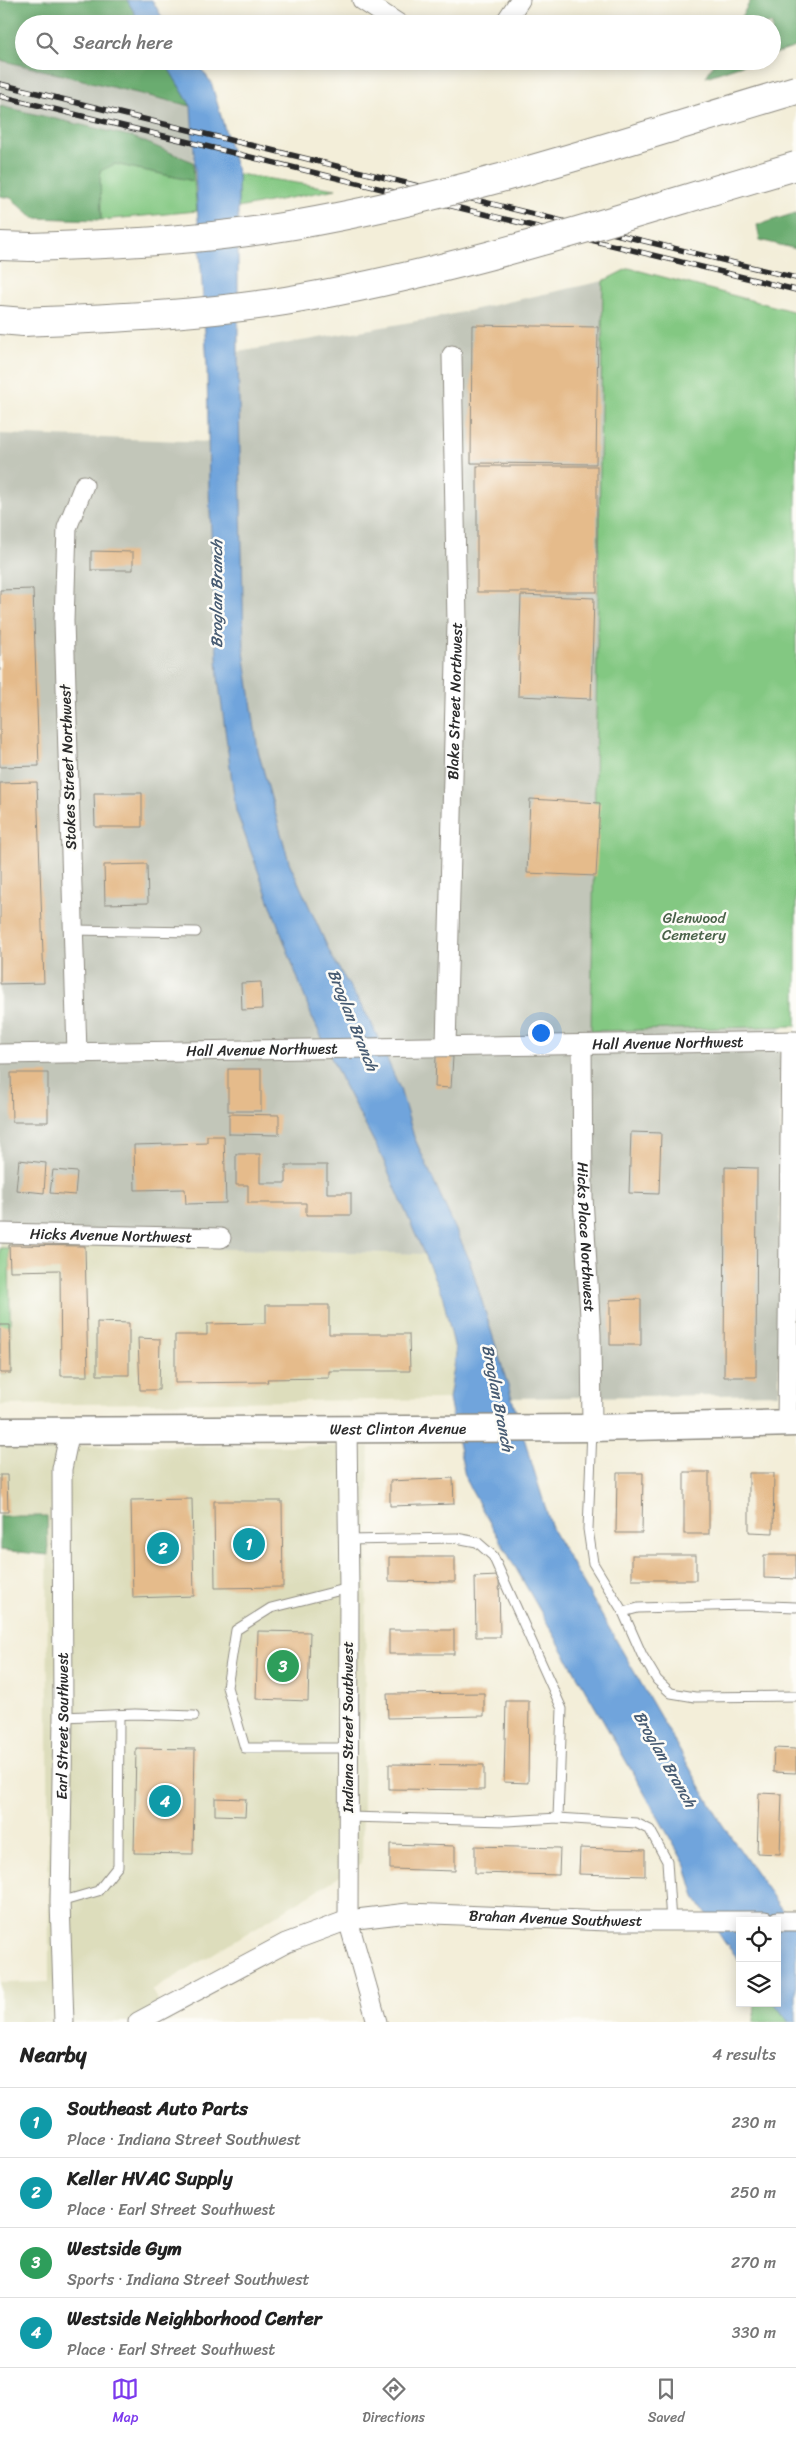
<!DOCTYPE html>
<html lang="en">
<head>
<meta charset="utf-8">
<style>
	body { margin:0; font-family:Sriracha,sans-serif; background:#f2f2f2; color:#222 }
	.controls { position:absolute; right:15px; bottom:15px; display:grid; overflow:hidden; border-radius:0px; box-shadow:0 2px 12px #0003 }
	.controls button { width:45px; height:45px; display:grid; place-items:center; padding:0; border:0; border-bottom:1px solid #e0e0e0; background:#fff; color:#222; font:25px sans-serif }
	.you { position:absolute; left:540px; top:1032px; width:18px; height:18px; margin:-12px; border:4px solid #fff; border-radius:50%; background:#1a73e8; box-shadow:0 0 0 8px #1a73e833 }
	.badge { display:grid; place-items:center; width:32px; height:32px; border-radius:50%; background:#7c3aed; color:#fff; font-size:16px; font-weight:700 }
	.pin { position:absolute; translate:-50% -50%; border:2px solid #fff; box-shadow:0 1px 5px #0006 }
	.list { margin:0; padding:0; list-style:none }
	h2 { display:flex; justify-content:space-between; align-items:center; height:65px; margin:0; padding:0 20px; font-size:21px }
	h2 small { font-size:16px; font-weight:400; color:#767676 }
	.list li { display:grid; grid-template-columns:32px 1fr auto; gap:15px; align-items:center; box-sizing:border-box; height:70px; padding:0 20px; border-top:1px solid #e0e0e0 }
	.list b { display:block; font-size:19px; white-space:nowrap }
	.list p { margin:0; font-size:16px; white-space:nowrap; color:#767676 }
	.list em { font-size:16px; font-style:normal; color:#767676 }
	.icon { flex:none; width:28px; height:28px; fill:none; stroke:currentColor; stroke-width:2; stroke-linecap:round; stroke-linejoin:round }
	.map { position:relative; flex:none; width:796px; height:2022px; overflow:hidden }
	.search { position:absolute; background:#fff; box-shadow:0 2px 12px #0003; left:15px; right:15px; top:15px; height:55px; display:flex; align-items:center; gap:12px; box-sizing:border-box; padding:0 18px; border-radius:28px; color:#767676; font-size:19px }
	.sheet { height:345px; background:#fff }
	nav { display:flex; justify-content:space-around; align-items:center; box-sizing:border-box; height:70px; border-top:1px solid #e0e0e0; background:#fff; font-size:14px; color:#767676 }
	nav a { display:grid; justify-items:center; gap:2px }
	nav .on { color:#7c3aed }
	.map>svg:first-child { display:block }
</style>
</head>
<body>
<div class="map">
<svg width="796" height="2022" viewBox="0 0 796 2022">
	<rect width="100%" height="100%" fill="#fdfcf7"/>
	<filter id="ink" filterUnits="userSpaceOnUse"><feTurbulence type="fractalNoise" baseFrequency=".02" numOctaves="2"/><feDisplacementMap in="SourceGraphic" scale="10" xChannelSelector="R" yChannelSelector="G"/><feConvolveMatrix kernelMatrix="1 2 1 2 8 2 1 2 1" color-interpolation-filters="sRGB"/></filter>
	<filter id="wash" filterUnits="userSpaceOnUse"><feTurbulence type="fractalNoise" baseFrequency=".0096" numOctaves="4" result="noise"/><feDisplacementMap in="SourceGraphic" scale="20" xChannelSelector="R" yChannelSelector="G"/><feGaussianBlur stdDeviation="1.12" result="paint"/><feColorMatrix in="noise" values="0 0 0 0 0 0 0 0 0 0 0 0 0 0 0 0 0 1.4 0 .05"/><feComposite in="paint" operator="in"/></filter>
	<g filter="url(#wash)">
		<rect width="100%" height="100%" fill="#f3eed9"/>
		<g fill="#ddddbc">
			<path d="M0 1243 424 1254 443 1298 456 1354 449 1399 0 1405Z"/>
			<path d="M0 1446H369L362 1863 152 1991 171 2022H0V1983L49 1982 47 1516H0Z"/>
		</g>
		<g fill="#c2c6b9">
			<path d="M0 60 191 106 193 162 133 137 0 106Z"/>
			<path d="M603 281 591 1031 781 1027 779 1394 510 1398 414 1137 400 1089 371 1022 332 957 289 862 258 751 244 651 238 352 440 317Z"/>
			<path d="M0 434 208 442 218 677 236 811 312 1017 343 1083 382 1157 424 1254 0 1243Z"/>
		</g>
		<g fill="#83c882" stroke="#577a56">
			<path d="M115 164 194 181 197 211 101 220 100 170Z"/>
			<path d="M238 174 336 189 238 208Z"/>
			<path d="M629 268 796 312V1026L591 1031 603 281Z"/>
			<path d="M0 1248H9L11 1373H0Z"/>
			<path d="M755 2003H774L789 2022H754Z"/>
		</g>
		<g fill="#6aac70" stroke="#4a6c4e">
			<path d="M0 0H127L141 24H24V61H164L191 106 0 60Z"/>
			<path d="M751 0H796V47L772 55V24H737Z"/>
			<path d="M715 61H754L706 77Z"/>
			<path d="M0 106 133 137 193 162 194 181 115 164 100 171 101 220 34 218 11 198 0 196Z"/>
			<path d="M796 213V249L760 240 757 225Z"/>
			<path d="M0 1516H47L48 1555 0 1550Z"/>
		</g>
		<g fill="#70a4dc" stroke="#4e6884">
			<path d="M127 0H152L166 24H141Z"/>
			<path d="M164 61H195L211 82 238 174V352L244 651 258 751 289 862 332 957 371 1022 400 1089 414 1137 469 1259 552 1529 722 1824 796 1930V2022H789L774 2003H777V1921H740V1961L725 1943 695 1897 686 1866 466 1481 449 1399 456 1354 443 1298 382 1157 343 1083 312 1017 236 811 218 677 209 489 207 365 191 106Z"/>
		</g>
		<g id="blocks">
			<g fill="#e5bb8b">
				<path d="M472 325 598 327 596 464 471 463Z"/>
				<rect x="477" y="466" width="120" height="126"/>
				<path d="M91 551 133 552V570H91Z"/>
				<path d="M33 589 39 766 0 767V590Z"/>
				<path d="M521 595 594 598 591 699 518 696Z"/>
				<path d="M37 782 44 983 0 984V783Z"/>
				<path d="M94 793H142V827H95Z"/>
				<path d="M530 799 600 803 596 876 527 873Z"/>
				<path d="M147 864 148 903 105 904 104 865Z"/>
				<path d="M261 982 262 1009 242 1010 241 983Z"/>
				<path d="M436 1056 453 1057 451 1088 435 1087Z"/>
				<rect x="228" y="1069" width="33" height="42"/>
				<path d="M11 1073H48V1122H12Z"/>
				<path d="M229 1114 279 1115V1135L229 1134Z"/>
				<path d="M631 1132 661 1133 659 1194 629 1193Z"/>
				<path d="M207 1136H224L226 1203 186 1204 185 1189 135 1190 134 1145 207 1143Z"/>
				<path d="M236 1154H260V1183H286V1165H327V1193H351V1215H306V1203H248V1185H236Z"/>
				<path d="M19 1160 46 1163 44 1193 16 1190Z"/>
				<path d="M725 1167 757 1168 756 1377H724Z"/>
				<path d="M53 1170 77 1172 75 1195 50 1193Z"/>
				<path d="M9 1245 85 1246 88 1376H61L60 1270 10 1271Z"/>
				<path d="M641 1299V1345H610V1300Z"/>
				<path d="M266 1305H329V1334H409L410 1371H329V1378L267 1379 268 1382 175 1383V1335H207V1324L266 1323Z"/>
				<path d="M97 1322 129 1323V1375H97Z"/>
				<path d="M0 1325H10L11 1373H0Z"/>
				<path d="M138 1338 160 1339 159 1390H140Z"/>
				<rect x="684" y="1472" width="25" height="62"/>
				<path d="M617 1473H643L642 1533H616Z"/>
				<path d="M749 1473H774L773 1533 749 1532Z"/>
				<path d="M0 1475H7L8 1512H0Z"/>
				<path d="M453 1478 454 1504 390 1506V1481Z"/>
				<path d="M192 1499 194 1596 133 1598 131 1500Z"/>
				<path d="M214 1501H282L283 1587 215 1588Z"/>
				<rect x="632" y="1555" width="64" height="25"/>
				<path d="M764 1555H796V1579L764 1578Z"/>
				<path d="M389 1557H455V1582L389 1581Z"/>
				<path d="M499 1576 500 1637H476L475 1577Z"/>
				<rect x="389" y="1630" width="65" height="24"/>
				<path d="M258 1631 310 1632 308 1701 256 1699Z"/>
				<path d="M484 1693V1716L388 1718 387 1694Z"/>
				<path d="M506 1701H529L528 1783 504 1782Z"/>
				<path d="M136 1748 195 1749 193 1854 134 1853Z"/>
				<path d="M774 1748 796 1749V1773L773 1772Z"/>
				<path d="M389 1764 484 1765V1790L389 1789Z"/>
				<path d="M759 1793 782 1794 780 1854 757 1853Z"/>
				<path d="M215 1798 246 1799 245 1816 215 1815Z"/>
				<path d="M390 1844 455 1846V1871L390 1869Z"/>
				<path d="M475 1846 560 1848 559 1875 475 1873Z"/>
				<path d="M580 1848 645 1850V1876L579 1874Z"/>
			</g>
		</g>
	</g>
	<g filter="url(#ink)">
		<use href="#blocks" fill-opacity="0" stroke="#8f8c82" stroke-width="1"/>
		<g fill="none" stroke-linecap="round" stroke-linejoin="round">
			<g stroke="#8f8c82" stroke-width="11">
				<g id="lane">
					<path d="M73 930 196 932"/>
					<path d="M592 1430 588 1529 593 1563 623 1612 642 1655 657 1680 671 1693 695 1697 796 1696"/>
					<path d="M348 1540 456 1538 477 1542 493 1556 562 1709 558 1818"/>
					<path d="M623 1612 638 1608 746 1605 796 1607"/>
					<path d="M63 1717 135 1714 194 1716"/>
					<path d="M348 1748H245L227 1687 236 1630 271 1608 349 1588"/>
					<path d="M348 1817 507 1821 558 1818 636 1823 650 1830 667 1861 671 1922"/>
					<path d="M60 1902 98 1891 118 1866 119 1715"/>
				</g>
			</g>
			<g stroke="#8f8c82" stroke-width="21">
				<g id="street">
					<path d="M362 0 399 24"/>
					<path d="M504 24 520 0"/>
					<path id="s1" d="M446 1046 457 623 452 355"/>
					<path id="s2" d="M582 1046 583 1197 591 1334 592 1428"/>
					<path d="M77 1053 64 621 67 528 84 485"/>
					<path id="s3" d="M0 1054 796 1041"/>
					<path id="s4" d="M0 1233 221 1238"/>
					<path d="M787 1423 791 1041"/>
					<path d="M347 1429 349 1588 348 1920 377 2022"/>
					<path d="M777 1921H796"/>
					<path id="s5" d="M64 2022 60 1902 63 1717 62 1469 70 1431"/>
					<path id="s6" d="M138 2022 286 1943 348 1920 408 1913 607 1921H765"/>
				</g>
			</g>
			<g stroke="#8f8c82" stroke-width="29">
				<g id="secondary">
					<path id="s7" d="M0 1431 592 1428 796 1423"/>
				</g>
			</g>
			<g stroke="#8f8c82" stroke-width="30">
				<g id="highway">
					<path d="M0 246 31 247"/>
					<path d="M0 320 24 322"/>
				</g>
			</g>
			<use href="#lane" stroke="#fff" stroke-width="9"/>
			<use href="#street" stroke="#fff" stroke-width="19"/>
			<use href="#secondary" stroke="#fff" stroke-width="26"/>
			<use href="#highway" stroke="#fff" stroke-width="28"/>
			<g stroke="#2b2b2b" stroke-width="5.5">
				<g id="rail">
					<path d="M0 84 796 278"/>
					<path d="M0 96 796 290"/>
				</g>
			</g>
			<use href="#rail" stroke="#fdfcf7" stroke-width="4" stroke-dasharray="11" stroke-linecap="butt"/>
			<g stroke="#8f8c82" stroke-width="30" stroke-linecap="butt">
				<g id="highway-bridge">
					<path d="M31 247C118 244 207 240 294 225 464 196 631 139 796 90"/>
					<path d="M24 322C112 318 199 315 285 301 459 272 627 215 796 166"/>
				</g>
			</g>
			<use href="#highway-bridge" stroke="#fff" stroke-width="28"/>
		</g>
	</g>
	<g text-anchor="middle" dominant-baseline="central" stroke-width="5" stroke-linejoin="round" paint-order="stroke">
		<g font-size="15" fill="#2b2b2b" stroke="#fdfcf7">
			<text stroke="none"><textPath href="#s1" startOffset="345">Blake Street Northwest</textPath></text>
			<text transform="translate(68 767) rotate(-92)">Stokes Street Northwest</text>
			<text stroke="none"><textPath href="#s3" startOffset="668">Hall Avenue Northwest</textPath></text>
			<text stroke="none"><textPath href="#s3" startOffset="262">Hall Avenue Northwest</textPath></text>
			<text stroke="none"><textPath href="#s4" startOffset="111">Hicks Avenue Northwest</textPath></text>
			<text stroke="none"><textPath href="#s2" startOffset="191">Hicks Place Northwest</textPath></text>
			<text stroke="none"><textPath href="#s7" startOffset="398">West Clinton Avenue</textPath></text>
			<text stroke="none"><textPath href="#s5" startOffset="296">Earl Street Southwest</textPath></text>
			<text transform="translate(348 1727) rotate(-90)">Indiana Street Southwest</text>
			<text stroke="none"><textPath href="#s6" startOffset="442">Brahan Avenue Southwest</textPath></text>
		</g>
		<g font-size="15" fill="#4a6249" stroke="#fdfcf7">
			<text x="694" y="918">Glenwood<tspan x="694" dy="17">Cemetery</tspan></text>
		</g>
		<g font-size="16" font-style="italic" fill="#475b72" stroke="#fdfcf7">
			<text transform="translate(216 594) rotate(-90)">Broglan Branch</text>
			<text transform="translate(353 1020) rotate(68)">Broglan Branch</text>
			<text transform="translate(498 1398) rotate(79)">Broglan Branch</text>
			<text transform="translate(665 1759) rotate(60)">Broglan Branch</text>
		</g>
	</g>
</svg>
<div class="controls">
<button><svg class="icon" aria-label="locate" viewBox="0 0 24 24"><circle cx="12" cy="12" r="6"/><path d="M12 2v4M12 18v4M2 12h4M18 12h4"/></svg></button>
<button><svg class="icon" aria-label="layers" viewBox="0 0 24 24"><path d="M12 4l9 5-9 5-9-5zM3 14l9 5 9-5"/></svg></button>
</div>
<div class="you"></div>
<div class="pin badge" style="left:249px;top:1544px;background:#0f9aa8">1</div>
<div class="pin badge" style="left:163px;top:1548px;background:#0f9aa8">2</div>
<div class="pin badge" style="left:283px;top:1666px;background:#2e9e5b">3</div>
<div class="pin badge" style="left:165px;top:1801px;background:#0f9aa8">4</div>
<div class="search"><svg class="icon" aria-label="search" viewBox="0 0 24 24"><circle cx="10" cy="10" r="6"/><path d="M15 15l6 6"/></svg>Search here</div>
</div>
<section class="sheet">
<h2>Nearby<small>4 results</small></h2>
<ul class="list">
<li><span class="badge" style="background:#0f9aa8">1</span><div><b>Southeast Auto Parts</b><p>Place · Indiana Street Southwest</p></div><em>230 m</em></li>
<li><span class="badge" style="background:#0f9aa8">2</span><div><b>Keller HVAC Supply</b><p>Place · Earl Street Southwest</p></div><em>250 m</em></li>
<li><span class="badge" style="background:#2e9e5b">3</span><div><b>Westside Gym</b><p>Sports · Indiana Street Southwest</p></div><em>270 m</em></li>
<li><span class="badge" style="background:#0f9aa8">4</span><div><b>Westside Neighborhood Center</b><p>Place · Earl Street Southwest</p></div><em>330 m</em></li>
</ul>
</section>
<nav>
<a class="on"><svg class="icon" aria-label="map" viewBox="0 0 24 24"><path d="M3 6l6-2 6 2 6-2v14l-6 2-6-2-6 2zM9 4v14M15 6v14"/></svg>Map</a>
<a><svg class="icon" aria-label="directions" viewBox="0 0 24 24"><path d="M12 3l9 9-9 9-9-9zM9 14v-3h6M13 9l2 2-2 2"/></svg>Directions</a>
<a><svg class="icon" aria-label="saved" viewBox="0 0 24 24"><path d="M7 4h10v16l-5-4-5 4z"/></svg>Saved</a>
</nav>
</body>
</html>
